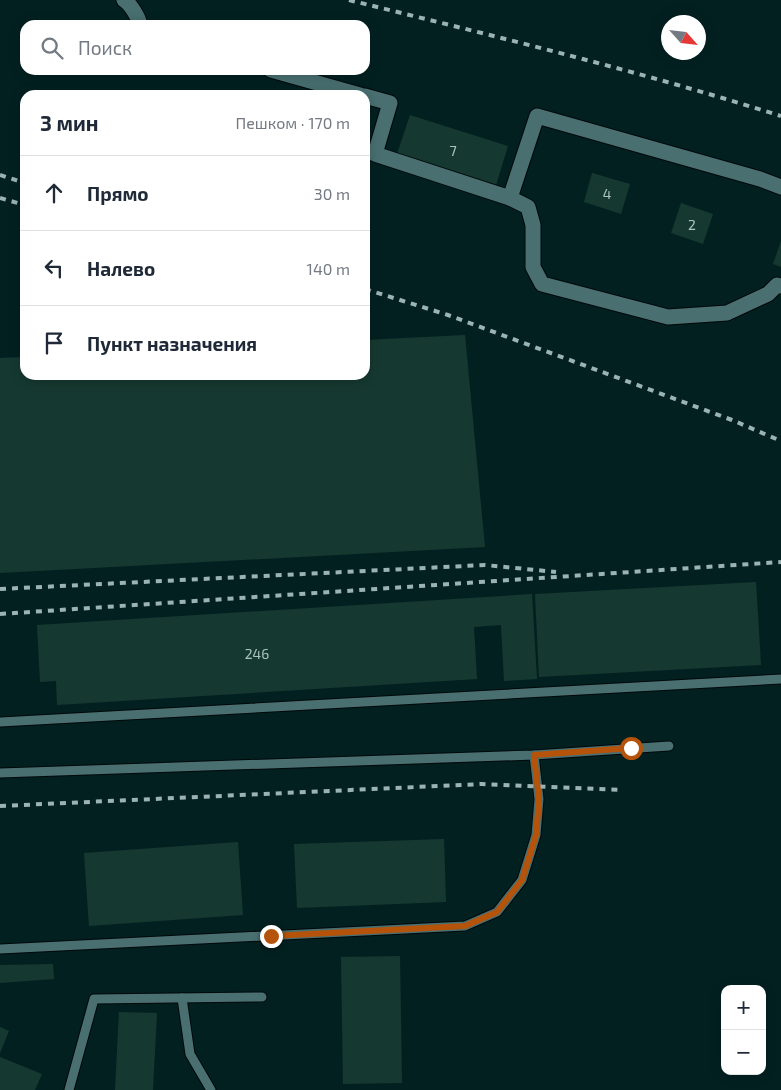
<!DOCTYPE html>
<html lang="ru">
<head>
<meta charset="utf-8">
<style>
	body { margin:0; font-family:"Exo 2",sans-serif; background:#f2f2f3; color:#1f2937 }
	.controls { position:absolute; right:15px; bottom:15px; display:grid; overflow:hidden; border-radius:10px; box-shadow:0 2px 12px #0003 }
	.controls button { width:45px; height:45px; display:grid; place-items:center; padding:0; border:0; border-bottom:1px solid #e0e1e3; background:#fff; color:#1f2937; font:25px sans-serif }
	.compass { position:absolute; left:661px; top:15px; width:45px; height:45px; border-radius:50%; background:#fff; box-shadow:0 2px 12px #0003; rotate:117deg }
	.stop { position:absolute; width:15px; height:15px; margin:-11px; border:4px solid #b45309; border-radius:50%; background:#fff }
	.stop.end { background:#b45309; border-color:#fff; box-shadow:0 1px 5px #0008 }
	.list { margin:0; padding:0; list-style:none }
	h2 { display:flex; justify-content:space-between; align-items:center; height:65px; margin:0; padding:0 20px; font-size:21px }
	h2 small { font-size:16px; font-weight:400; color:#747a83 }
	.list li { display:grid; grid-template-columns:32px 1fr auto; gap:15px; align-items:center; box-sizing:border-box; height:75px; padding:0 20px; border-top:1px solid #e0e1e3 }
	.list b { display:block; font-size:19px; white-space:nowrap }
	.list em { font-size:16px; font-style:normal; color:#747a83 }
	.icon { flex:none; width:28px; height:28px; fill:none; stroke:currentColor; stroke-width:2; stroke-linecap:round; stroke-linejoin:round }
	.map { position:relative; flex:none; width:781px; height:1090px; overflow:hidden }
	.search { position:absolute; background:#fff; box-shadow:0 2px 12px #0003; left:20px; top:20px; width:350px; height:55px; display:flex; align-items:center; gap:12px; box-sizing:border-box; padding:0 18px; border-radius:15px; color:#747a83; font-size:19px }
	.panel { position:absolute; background:#fff; box-shadow:0 2px 12px #0003; left:20px; top:90px; width:350px; height:290px; border-radius:15px }
	.map>svg:first-child { display:block }
</style>
</head>
<body>
<div class="map">
<svg width="781" height="1090" viewBox="0 0 781 1090">
	<rect width="100%" height="100%" fill="#032021"/>
	<g fill="#153930">
		<path d="M410 115 508 146 496 185 397 154Z"/>
		<path d="M592 173 630 184 621 214 584 202Z"/>
		<path d="M681 203 713 214 703 244 671 233Z"/>
		<path d="M781 241V267L773 264Z"/>
		<path d="M465 335 485 547 0 573V358L25 357V375H365V340Z"/>
		<path d="M756 582 761 665 539 677 535 594Z"/>
		<path d="M532 594 537 679 504 681 501 625 474 627 477 679 57 705 56 681 40 682 37 625Z"/>
		<path d="M444 839 446 902 297 908 294 844Z"/>
		<path d="M238 842 243 915 89 926 84 853Z"/>
		<path d="M400 956 402 1083 343 1084 341 957Z"/>
		<path d="M53 964 54 979 0 983V965Z"/>
		<path d="M119 1012 157 1013 153 1090H115Z"/>
		<path d="M0 1027 9 1031 0 1053Z"/>
		<path d="M0 1057 42 1074 35 1090H0Z"/>
	</g>
	<g fill="none" stroke-linecap="round" stroke-linejoin="round">
		<g stroke="#000809" stroke-width="11">
			<g id="lane">
				<path d="M0 722 781 679"/>
				<path d="M0 773 534 755 669 746"/>
				<path d="M0 949 465 926 497 912 522 880 536 835 539 799 534 755"/>
				<path d="M182 998 190 1054 211 1090"/>
				<path d="M69 1090 94 999 262 997"/>
			</g>
		</g>
		<g stroke="#000809" stroke-width="17">
			<g id="street">
				<path d="M124 0C130 3 139 18 140 25"/>
				<path d="M271 70 360 95"/>
				<path d="M365 96 390 103 375 154 510 198"/>
				<path d="M781 187 760 179 537 116 510 198 528 207 533 225V267L542 284 668 317 727 313 768 294 777 285 781 286"/>
			</g>
		</g>
		<use href="#lane" stroke="#496f71" stroke-width="9"/>
		<use href="#street" stroke="#496f71" stroke-width="15"/>
		<g stroke="#9cb3b4" stroke-width="4" stroke-dasharray="6 6" stroke-linecap="butt">
			<path d="M349 0C494 36 639 71 781 116"/>
			<path d="M0 175 25 183"/>
			<path d="M0 198 25 205"/>
			<path d="M365 289 448 315 732 420 781 441"/>
			<path d="M0 589 485 565 556 572"/>
			<path d="M0 614 781 562"/>
			<path d="M0 806 482 784 623 790"/>
		</g>
	</g>
	<g fill="none" stroke-linecap="round" stroke-linejoin="round">
		<path stroke="#b45309" stroke-width="6" d="M271 936 465 926 497 912 522 880 536 835 539 800 534 755 631 748"/>
	</g>
	<g text-anchor="middle" dominant-baseline="central" stroke-width="4" stroke-linejoin="round" paint-order="stroke">
		<g font-size="14" fill="#aac2c1">
			<text x="453" y="150">7</text>
			<text x="607" y="193">4</text>
			<text x="692" y="224">2</text>
			<text x="257" y="653">246</text>
		</g>
	</g>
</svg>
<div class="controls">
<button>+</button>
<button>−</button>
</div>
<svg class="compass" viewBox="-18 -18 36 36"><path d="M0-13l5 13h-10z" fill="#e53935"/><path d="M0 13l5-13h-10z" fill="#747a83"/></svg>
<div class="stop" style="left:631px;top:748px"></div>
<div class="stop end" style="left:271px;top:936px"></div>
<div class="search"><svg class="icon" aria-label="search" viewBox="0 0 24 24"><circle cx="10" cy="10" r="6"/><path d="M15 15l6 6"/></svg>Поиск</div>
<section class="panel">
<h2>3 мин<small>Пешком · 170 m</small></h2>
<ul class="list">
<li><svg class="icon" aria-label="ahead" viewBox="0 0 24 24"><path d="M12 20V5M6 11l6-6 6 6"/></svg><div><b>Прямо</b></div><em>30 m</em></li>
<li><svg class="icon" aria-label="left" viewBox="0 0 24 24"><path d="M17 20v-9H6M10 6l-5 5 5 5"/></svg><div><b>Налево</b></div><em>140 m</em></li>
<li><svg class="icon" aria-label="arrive" viewBox="0 0 24 24"><path d="M6 21V4h12l-3 4 3 4H6"/></svg><div><b>Пункт назначения</b></div></li>
</ul>
</section>
</div>
</body>
</html>
